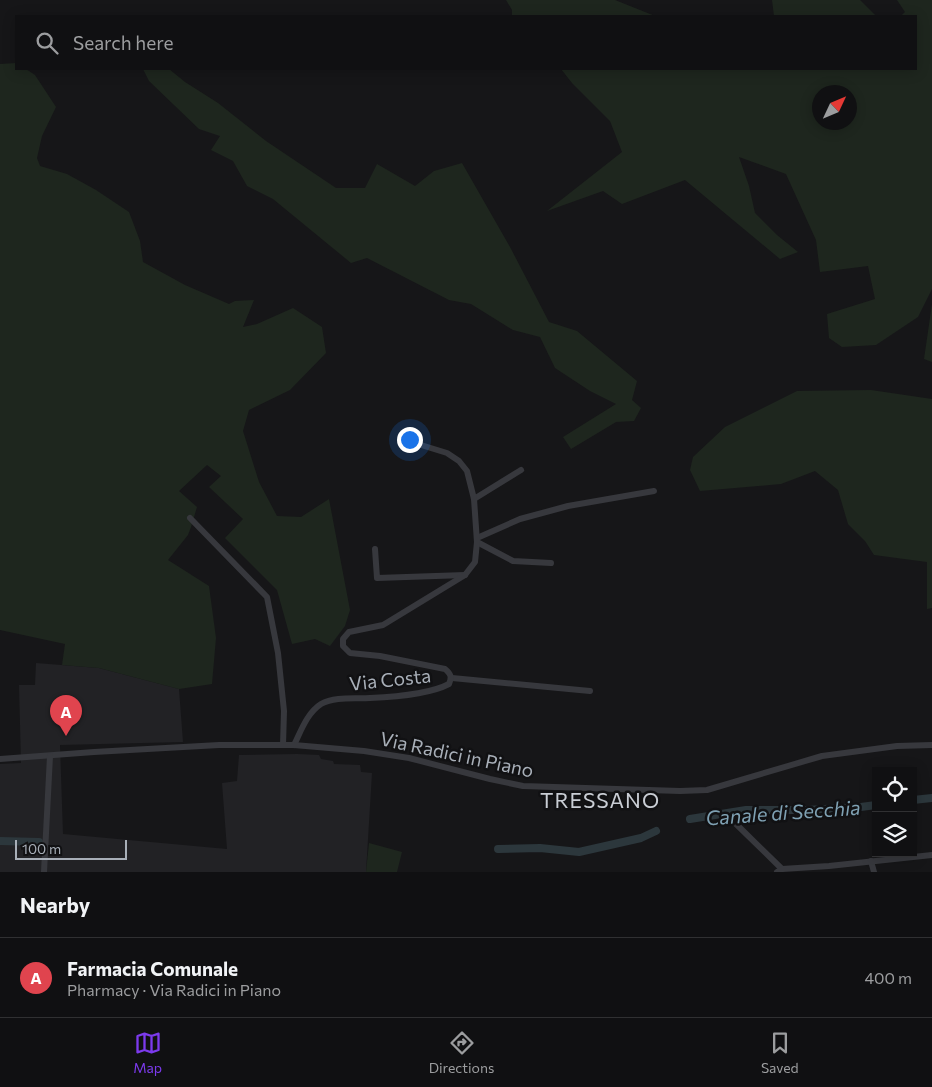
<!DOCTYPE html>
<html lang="en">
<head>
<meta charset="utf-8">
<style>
	body { margin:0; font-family:Commissioner,sans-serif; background:#1e1e20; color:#f1f3f6 }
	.controls { position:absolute; right:15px; bottom:15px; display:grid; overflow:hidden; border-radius:0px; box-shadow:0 2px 12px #0003 }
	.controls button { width:45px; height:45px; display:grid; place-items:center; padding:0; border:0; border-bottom:1px solid #303032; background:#101012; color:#f1f3f6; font:25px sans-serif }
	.compass { position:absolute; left:812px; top:85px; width:45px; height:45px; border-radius:50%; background:#101012; box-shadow:0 2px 12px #0003; rotate:46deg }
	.scale { position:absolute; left:15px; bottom:12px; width:112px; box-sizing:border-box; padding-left:5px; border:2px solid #a8afb8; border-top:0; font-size:14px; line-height:18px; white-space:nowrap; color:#a8afb8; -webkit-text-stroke:4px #111113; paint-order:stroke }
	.you { position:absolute; left:409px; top:439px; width:18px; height:18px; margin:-12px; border:4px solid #fff; border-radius:50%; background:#1a73e8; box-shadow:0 0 0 8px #1a73e833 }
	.badge { display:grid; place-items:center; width:32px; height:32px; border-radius:50%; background:#7c3aed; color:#fff; font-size:16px; font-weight:700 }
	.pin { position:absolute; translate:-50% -41px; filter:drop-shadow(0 1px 2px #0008) }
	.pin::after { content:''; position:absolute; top:26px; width:18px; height:15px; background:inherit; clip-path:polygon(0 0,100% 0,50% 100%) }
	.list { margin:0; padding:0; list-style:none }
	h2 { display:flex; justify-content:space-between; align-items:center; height:65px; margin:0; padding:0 20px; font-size:21px }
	h2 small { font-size:16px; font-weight:400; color:#9c9d9f }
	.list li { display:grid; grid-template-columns:32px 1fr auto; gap:15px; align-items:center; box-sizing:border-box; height:80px; padding:0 20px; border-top:1px solid #303032 }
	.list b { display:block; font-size:19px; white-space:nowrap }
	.list p { margin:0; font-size:16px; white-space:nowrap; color:#9c9d9f }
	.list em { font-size:16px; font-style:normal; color:#9c9d9f }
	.icon { flex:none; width:28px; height:28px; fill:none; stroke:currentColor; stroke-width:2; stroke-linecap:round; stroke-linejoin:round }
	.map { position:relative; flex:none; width:932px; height:872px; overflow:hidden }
	.search { position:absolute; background:#101012; box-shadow:0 2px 12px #0003; left:15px; right:15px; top:15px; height:55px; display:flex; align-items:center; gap:12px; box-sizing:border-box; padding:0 18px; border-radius:0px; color:#9c9d9f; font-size:19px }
	.sheet { height:145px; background:#101012 }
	nav { display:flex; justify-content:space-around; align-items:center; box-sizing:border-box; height:70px; border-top:1px solid #303032; background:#101012; font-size:14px; color:#9c9d9f }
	nav a { display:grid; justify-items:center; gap:2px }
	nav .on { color:#7c3aed }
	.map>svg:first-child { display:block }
</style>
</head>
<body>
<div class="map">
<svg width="932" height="872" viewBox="0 0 932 872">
	<rect width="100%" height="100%" fill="#161618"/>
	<path fill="#222225" d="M36 663 99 668 179 689 183 742 60 745 63 834 227 849 222 783 237 781 239 755 297 754 319 755 321 759 333 761 334 764 360 765 361 772 372 773 366 872H0V764L21 763 19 685H35Z"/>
	<g fill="#1e261e" fill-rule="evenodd">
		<path d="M506 0H615L655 16H512V10Z"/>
		<path d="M772 0H860L876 16H774Z"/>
		<path d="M897 0H932V289L918 317 876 345 842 347 829 338 827 314 875 299 868 266 820 272 816 240 786 174 739 157 749 186 755 213 777 235 798 252 780 259 685 180 622 204 603 191 547 211 622 152 610 121 572 83 561 69H916V16H901L905 12ZM820 92H850V122H820Z"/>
		<path d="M16 63V69H26L35 75 56 107 42 136 37 158 40 166 67 174 96 190 129 212 140 241 143 262 185 285 229 304 235 301 254 300 243 327 257 324 293 308 322 327 326 353 290 390 249 410 243 431 259 482 277 516 301 517 329 499 350 610 345 626 330 646 315 639 292 644 277 590 225 538 243 519 209 487 221 476 207 465 179 491 197 507 191 527 188 535 168 560 209 586 216 638 212 684 179 689 99 668 62 665 65 644 0 630V64Z"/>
		<path d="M143 69H169L185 82 218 103 266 141 336 188H365L377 164 415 186 434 171 462 163 510 247 549 322 577 331 637 381 632 400 641 408 634 421 616 422 571 449 563 437 616 404 590 391 555 368 540 337 513 330 471 304 449 300 367 258 351 263 273 199 247 186 233 161 211 150 220 136 199 129 149 81Z"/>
		<path d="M932 304V362L924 359Z"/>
		<path d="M871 390 932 399V608L927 609V562L874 555 865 541 848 524 838 490 815 471 781 484 700 491 690 470 693 457 725 427 797 391Z"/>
		<path d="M369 843 402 852 397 872H366Z"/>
	</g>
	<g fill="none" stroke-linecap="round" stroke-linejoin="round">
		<g stroke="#2c373c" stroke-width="8">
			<path d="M913 800 932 798"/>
			<path d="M690 819 746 810H806L861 807 876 805"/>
			<path d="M0 841 39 842"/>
			<path d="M498 849 540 848 579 852 641 838 656 831"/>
		</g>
		<g stroke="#37383d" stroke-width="6">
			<path d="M474 499 521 470"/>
			<path d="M190 518 267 597 278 653 284 711 283 745"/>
			<path d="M477 538 520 519 568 506 654 491"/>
			<path d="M477 542 513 561 551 563"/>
			<path d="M375 549 377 578 465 575"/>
			<path d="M452 678 590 691"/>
			<path d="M294 745C301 731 307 713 321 704 335 696 355 699 370 698 393 697 430 694 449 684 452 677 451 674 445 669L380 656 350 653 343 646V639L349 632 383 625 465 575 475 562 477 542 474 499 467 471 459 461 447 453 421 445"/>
			<path d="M0 759 94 752 219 745H294L364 751 409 758 490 779 523 786 680 791 707 790 822 756 897 746 932 745"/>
			<path d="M734 822 782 869"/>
			<path d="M871 861 874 872"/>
			<path d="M44 872 50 756"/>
			<path d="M777 872 782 869 829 866 932 855"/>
		</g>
	</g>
	<g text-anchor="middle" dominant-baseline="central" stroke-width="5" stroke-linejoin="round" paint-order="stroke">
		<g font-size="19" fill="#a8afb8" stroke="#111113">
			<text transform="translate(390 679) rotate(-6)">Via Costa</text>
			<text transform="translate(457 754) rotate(12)">Via Radici in Piano</text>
		</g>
		<g font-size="20" font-style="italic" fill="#7fa1b3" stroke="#111113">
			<text transform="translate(783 812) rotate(-4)">Canale di Secchia</text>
		</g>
		<g font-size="21" letter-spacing="1" fill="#c9cdd4" stroke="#111113">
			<text x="600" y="799">TRESSANO</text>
		</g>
	</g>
</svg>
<div class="controls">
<button><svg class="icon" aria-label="locate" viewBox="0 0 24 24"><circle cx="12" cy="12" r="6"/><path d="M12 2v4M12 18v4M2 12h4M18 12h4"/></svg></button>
<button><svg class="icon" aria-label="layers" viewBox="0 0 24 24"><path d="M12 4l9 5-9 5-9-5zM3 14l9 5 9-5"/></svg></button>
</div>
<svg class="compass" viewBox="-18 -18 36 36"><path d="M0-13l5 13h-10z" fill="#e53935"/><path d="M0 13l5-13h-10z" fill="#9c9d9f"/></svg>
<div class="scale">100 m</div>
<div class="you"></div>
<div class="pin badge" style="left:66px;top:736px;background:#e0444e">A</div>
<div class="search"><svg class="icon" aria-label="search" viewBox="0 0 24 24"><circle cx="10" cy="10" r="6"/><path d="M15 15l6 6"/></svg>Search here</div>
</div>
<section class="sheet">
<h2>Nearby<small></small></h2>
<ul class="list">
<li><span class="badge" style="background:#e0444e">A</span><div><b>Farmacia Comunale</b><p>Pharmacy · Via Radici in Piano</p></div><em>400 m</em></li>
</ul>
</section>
<nav>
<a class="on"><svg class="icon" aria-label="map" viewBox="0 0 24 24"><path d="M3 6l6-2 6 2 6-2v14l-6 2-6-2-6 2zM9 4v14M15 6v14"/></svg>Map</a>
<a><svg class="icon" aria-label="directions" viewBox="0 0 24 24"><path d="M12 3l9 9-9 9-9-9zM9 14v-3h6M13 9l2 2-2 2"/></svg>Directions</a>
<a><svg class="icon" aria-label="saved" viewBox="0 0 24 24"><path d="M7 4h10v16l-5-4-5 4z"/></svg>Saved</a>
</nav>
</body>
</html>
